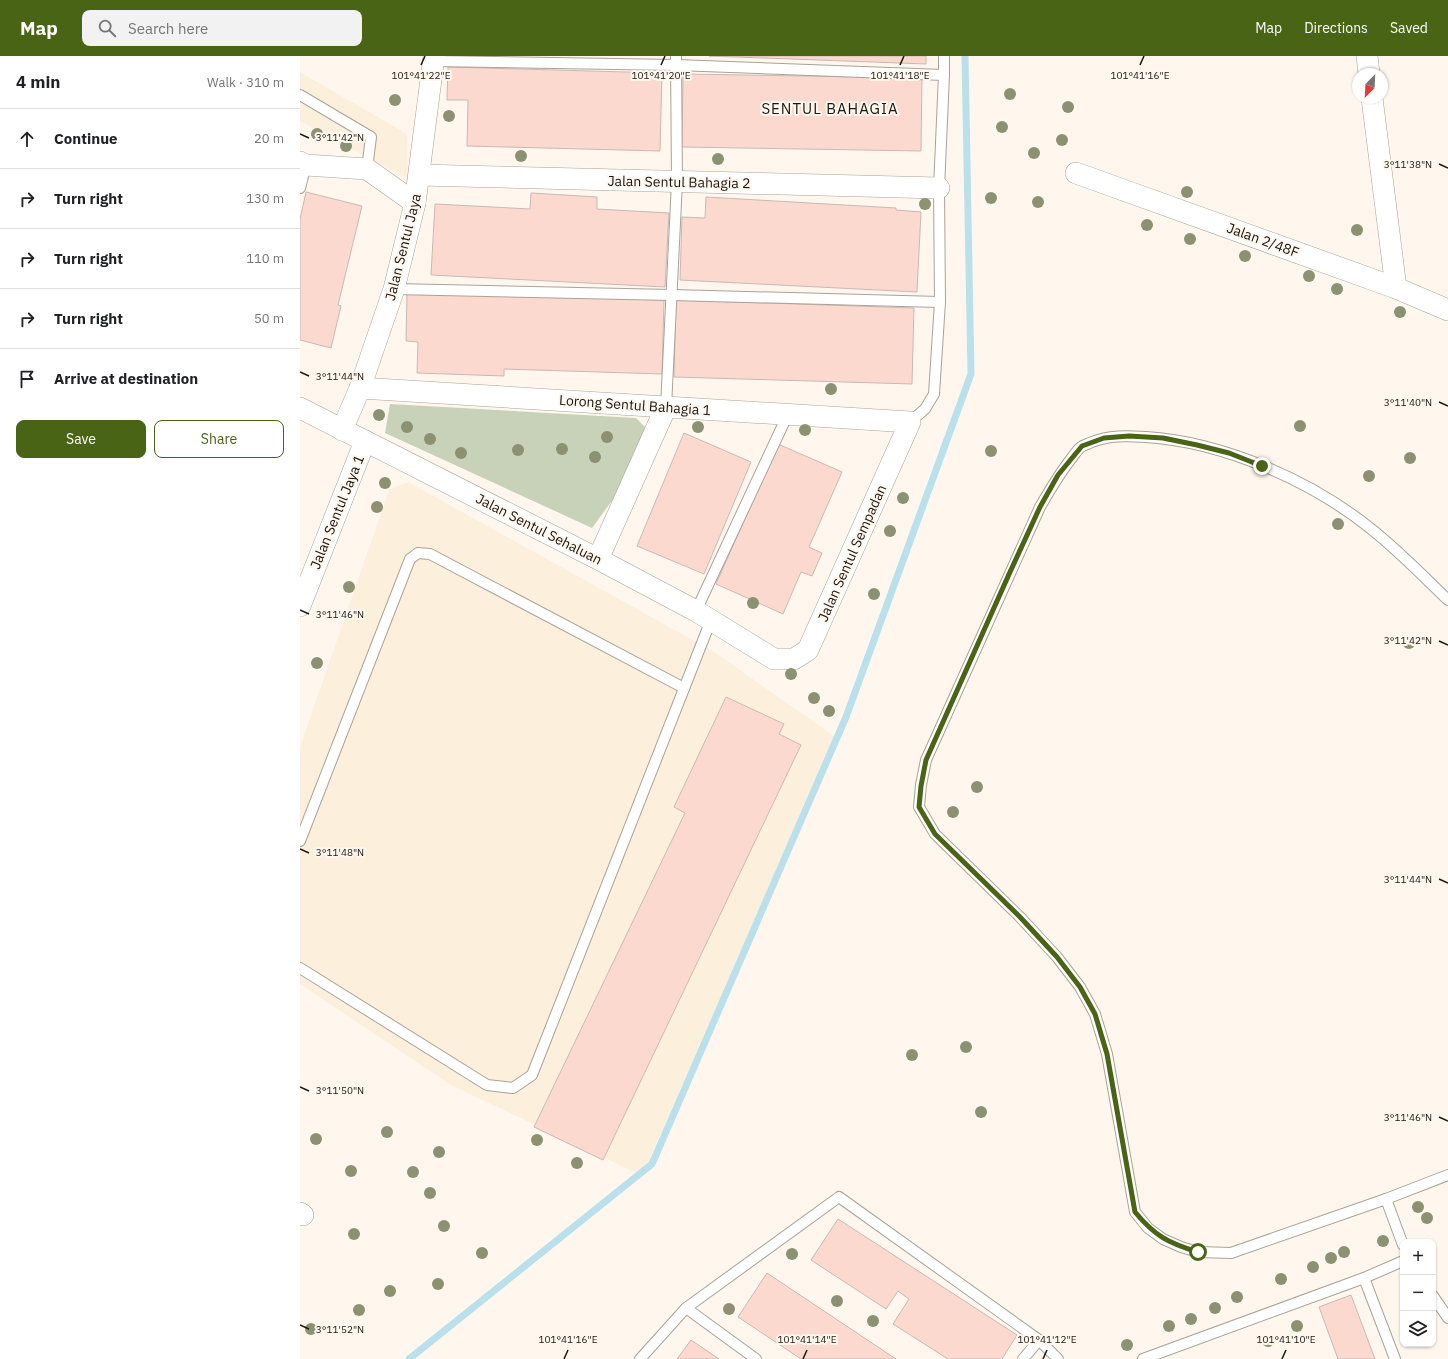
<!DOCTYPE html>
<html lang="en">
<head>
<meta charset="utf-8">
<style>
	body { margin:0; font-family:"IBM Plex Sans",sans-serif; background:#f2f2f2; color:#202124 }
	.controls { position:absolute; right:12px; bottom:12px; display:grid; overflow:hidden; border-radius:8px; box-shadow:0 1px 3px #0004 }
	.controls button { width:36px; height:36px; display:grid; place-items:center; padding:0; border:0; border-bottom:1px solid #e0e0e0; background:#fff; color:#202124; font:20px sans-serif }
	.compass { position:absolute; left:1052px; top:12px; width:36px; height:36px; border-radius:50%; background:#fff; box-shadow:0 1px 3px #0004; rotate:204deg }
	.stop { position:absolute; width:12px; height:12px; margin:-9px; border:3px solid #496415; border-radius:50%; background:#fff }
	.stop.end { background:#496415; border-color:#fff; box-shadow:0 1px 4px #0008 }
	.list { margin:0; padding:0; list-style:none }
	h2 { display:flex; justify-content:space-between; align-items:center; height:52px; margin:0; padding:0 16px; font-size:17px }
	h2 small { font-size:13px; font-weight:400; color:#757577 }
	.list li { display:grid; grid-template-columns:26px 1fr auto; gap:12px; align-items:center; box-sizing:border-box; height:60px; padding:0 16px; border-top:1px solid #e0e0e0 }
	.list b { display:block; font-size:15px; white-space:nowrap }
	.list em { font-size:13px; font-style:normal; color:#757577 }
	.actions { display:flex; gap:8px; padding:12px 16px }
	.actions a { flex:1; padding:9px 0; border:1px solid #496415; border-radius:8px; text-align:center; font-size:14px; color:#496415 }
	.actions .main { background:#496415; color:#fff }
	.icon { flex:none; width:22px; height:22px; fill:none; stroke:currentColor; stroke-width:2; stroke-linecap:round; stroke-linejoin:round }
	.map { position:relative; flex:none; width:1148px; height:1303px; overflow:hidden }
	header { display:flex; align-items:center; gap:24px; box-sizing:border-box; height:56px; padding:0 20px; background:#496415; color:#fff }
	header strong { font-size:19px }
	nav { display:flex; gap:22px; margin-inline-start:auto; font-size:14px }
	.search { width:280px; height:36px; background:#f2f2f2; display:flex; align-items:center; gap:10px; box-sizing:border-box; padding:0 14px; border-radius:8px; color:#757577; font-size:15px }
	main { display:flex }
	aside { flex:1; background:#fff }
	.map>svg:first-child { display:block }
</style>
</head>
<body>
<header>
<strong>Map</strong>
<div class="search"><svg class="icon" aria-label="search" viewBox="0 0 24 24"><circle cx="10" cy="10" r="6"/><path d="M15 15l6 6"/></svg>Search here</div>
<nav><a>Map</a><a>Directions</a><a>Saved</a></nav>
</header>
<main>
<aside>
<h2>4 min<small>Walk · 310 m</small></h2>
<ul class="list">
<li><svg class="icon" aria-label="ahead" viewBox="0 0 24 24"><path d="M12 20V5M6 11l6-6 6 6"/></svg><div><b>Continue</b></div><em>20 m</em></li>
<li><svg class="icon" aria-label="right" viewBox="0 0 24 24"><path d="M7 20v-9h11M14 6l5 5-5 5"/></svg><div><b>Turn right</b></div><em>130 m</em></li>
<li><svg class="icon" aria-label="right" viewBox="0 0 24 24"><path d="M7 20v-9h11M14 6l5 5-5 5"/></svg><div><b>Turn right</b></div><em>110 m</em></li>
<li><svg class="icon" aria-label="right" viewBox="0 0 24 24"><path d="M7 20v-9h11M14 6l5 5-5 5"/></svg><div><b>Turn right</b></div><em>50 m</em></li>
<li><svg class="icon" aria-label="arrive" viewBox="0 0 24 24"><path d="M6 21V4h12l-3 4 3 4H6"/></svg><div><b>Arrive at destination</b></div></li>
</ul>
<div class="actions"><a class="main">Save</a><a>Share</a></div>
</aside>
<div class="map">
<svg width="1148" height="1303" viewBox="0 0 1148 1303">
	<rect width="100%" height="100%" fill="#fff7ee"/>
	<g fill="#fcefdc">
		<path d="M0 16 107 78 108 123 0 65Z"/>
		<path d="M108 426 416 597 535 681 342 1120 149 1028 0 928V691L89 434Z"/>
	</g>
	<path fill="#c7d2b8" d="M90 348 336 362 347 373 314 442 292 472 85 377Z"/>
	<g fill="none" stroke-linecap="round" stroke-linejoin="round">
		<path stroke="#bae0ec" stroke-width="7" d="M109 1303 352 1108 546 661 671 318 665 0"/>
	</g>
	<g fill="#fcd9ce" stroke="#c8b9b4">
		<path d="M409 0H626V8Z"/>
		<path d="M148 11 362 17 360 95 167 90 168 44H147Z"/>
		<path d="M383 18 622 22 621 95 382 91Z"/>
		<path d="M6 136 62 150 38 249 41 250 31 292 0 284V163Z"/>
		<path d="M231 137 297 141V153L369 157 365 231 131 219 135 148 230 153Z"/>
		<path d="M406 141 596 152V154L621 156 617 236 380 224 382 161 405 162Z"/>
		<path d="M107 236 364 244 362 318 204 313V320L117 317 118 286 106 285Z"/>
		<path d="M376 244 614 252 612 328 374 321Z"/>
		<path d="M384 377 451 406 404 518 337 490Z"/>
		<path d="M478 388 542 416 509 491 522 497 512 520 501 516 483 558 416 528Z"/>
		<path d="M426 641 484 668 479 678 501 689 303 1104 234 1071 385 757 374 751Z"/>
		<path d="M538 1163 717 1279 702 1303H648L593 1268 609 1243 598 1235 586 1253 511 1204Z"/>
		<path d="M467 1217 596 1303H501L438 1261Z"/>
		<path d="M1051 1239 1075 1303H1038L1019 1251Z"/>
		<path d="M391 1284 419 1303H377Z"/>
	</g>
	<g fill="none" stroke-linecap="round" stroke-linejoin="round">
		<g stroke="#aaa297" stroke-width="12">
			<g id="service">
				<path d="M134 5 376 9 644 19"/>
				<path d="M0 39 71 81 67 113"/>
				<path d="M0 132 6 109"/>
				<path d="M94 233 372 239 640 246"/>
				<path d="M366 351 377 126 376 0"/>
				<path d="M610 366 625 353 634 338 640 246 639 132 644 19V0"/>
				<path d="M1148 544C1123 520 1098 494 1070 472 1010 424 923 386 846 381 827 380 809 379 792 386 788 388 784 389 781 391 777 394 774 399 771 403 759 418 750 434 740 451L626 704 621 729 619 751 635 778 720 861 757 901 780 931 795 958 807 998 835 1156 848 1172 863 1183 881 1191 898 1196 931 1197 1086 1143 1148 1119"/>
				<path d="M396 555 488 358"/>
				<path d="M0 785 110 503 118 497 130 498 384 632"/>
				<path d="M0 912 187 1029 213 1032 232 1019 411 564"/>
				<path d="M1086 1143 1103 1189"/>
				<path d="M1064 1222 1095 1303"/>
				<path d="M1133 1240 1148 1262"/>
				<path d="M386 1252 456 1303"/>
				<path d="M739 1284 758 1303"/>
				<path d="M340 1303 386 1252 539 1141 739 1284 723 1303"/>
				<path d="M843 1303 1064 1222 1103 1205"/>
			</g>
		</g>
		<g stroke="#aaa297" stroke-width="22">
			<g id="minor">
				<path d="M1067 0 1069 18"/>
				<path d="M1072 42 1096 232"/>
				<path d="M0 106 6 109 67 113 115 147"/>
				<path d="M776 117 1096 232 1148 254"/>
				<path d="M119 119 639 132"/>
				<path d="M0 352 298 503 396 555 474 603H494L508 594 610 366 60 332"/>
				<path d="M42 374 60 332 94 233 115 147 134 0"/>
				<path d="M298 503 366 351"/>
				<path d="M0 550 65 385"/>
				<path d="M0 1157 3 1159"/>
			</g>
		</g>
		<use href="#service" stroke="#fff" stroke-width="10"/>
		<use href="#minor" stroke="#fff" stroke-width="21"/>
	</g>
	<g fill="#8c9172">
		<circle cx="710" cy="38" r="6"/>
		<circle cx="95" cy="44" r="6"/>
		<circle cx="768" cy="51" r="6"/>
		<circle cx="149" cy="60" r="6"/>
		<circle cx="702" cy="71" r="6"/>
		<circle cx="17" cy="78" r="6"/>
		<circle cx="762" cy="84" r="6"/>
		<circle cx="46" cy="90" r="6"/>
		<circle cx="734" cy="97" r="6"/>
		<circle cx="221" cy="100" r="6"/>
		<circle cx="418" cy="103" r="6"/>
		<circle cx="887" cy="136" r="6"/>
		<circle cx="691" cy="142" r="6"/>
		<circle cx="738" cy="146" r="6"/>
		<circle cx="625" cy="148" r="6"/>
		<circle cx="847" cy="169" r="6"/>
		<circle cx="1057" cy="174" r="6"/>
		<circle cx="890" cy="183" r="6"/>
		<circle cx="945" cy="200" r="6"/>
		<circle cx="1009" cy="220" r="6"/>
		<circle cx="1037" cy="233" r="6"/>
		<circle cx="1100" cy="256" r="6"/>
		<circle cx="531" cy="333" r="6"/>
		<circle cx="79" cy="359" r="6"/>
		<circle cx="1000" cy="370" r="6"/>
		<circle cx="107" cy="371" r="6"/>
		<circle cx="398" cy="371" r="6"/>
		<circle cx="505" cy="374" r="6"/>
		<circle cx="307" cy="381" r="6"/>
		<circle cx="130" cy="383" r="6"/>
		<circle cx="262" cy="393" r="6"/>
		<circle cx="218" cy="394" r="6"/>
		<circle cx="691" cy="395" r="6"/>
		<circle cx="161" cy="397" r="6"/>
		<circle cx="295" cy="401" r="6"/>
		<circle cx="1110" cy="402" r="6"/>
		<circle cx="1069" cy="420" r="6"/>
		<circle cx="85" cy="427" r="6"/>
		<circle cx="603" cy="442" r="6"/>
		<circle cx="77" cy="451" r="6"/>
		<circle cx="1038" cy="468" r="6"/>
		<circle cx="590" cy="475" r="6"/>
		<circle cx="49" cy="531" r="6"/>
		<circle cx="574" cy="538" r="6"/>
		<circle cx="453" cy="547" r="6"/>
		<circle cx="1109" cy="587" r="6"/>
		<circle cx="17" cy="607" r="6"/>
		<circle cx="491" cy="618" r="6"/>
		<circle cx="514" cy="642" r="6"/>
		<circle cx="529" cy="655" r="6"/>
		<circle cx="677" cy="731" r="6"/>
		<circle cx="653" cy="756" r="6"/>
		<circle cx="666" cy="991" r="6"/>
		<circle cx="612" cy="999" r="6"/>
		<circle cx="681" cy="1056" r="6"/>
		<circle cx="87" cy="1076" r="6"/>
		<circle cx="16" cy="1083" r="6"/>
		<circle cx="237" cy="1084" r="6"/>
		<circle cx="139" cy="1096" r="6"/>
		<circle cx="277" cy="1107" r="6"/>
		<circle cx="51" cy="1115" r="6"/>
		<circle cx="113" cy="1116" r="6"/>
		<circle cx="130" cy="1137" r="6"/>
		<circle cx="1118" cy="1151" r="6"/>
		<circle cx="1127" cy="1162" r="6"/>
		<circle cx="144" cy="1170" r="6"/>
		<circle cx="54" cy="1178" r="6"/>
		<circle cx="1083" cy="1185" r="6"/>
		<circle cx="1044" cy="1196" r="6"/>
		<circle cx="182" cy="1197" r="6"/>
		<circle cx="492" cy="1198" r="6"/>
		<circle cx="1031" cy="1202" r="6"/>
		<circle cx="1013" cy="1211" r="6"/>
		<circle cx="981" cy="1223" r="6"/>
		<circle cx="138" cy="1228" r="6"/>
		<circle cx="90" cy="1235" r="6"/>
		<circle cx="937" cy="1241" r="6"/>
		<circle cx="537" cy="1245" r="6"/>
		<circle cx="915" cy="1252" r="6"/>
		<circle cx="429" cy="1253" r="6"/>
		<circle cx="59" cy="1254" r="6"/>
		<circle cx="891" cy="1263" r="6"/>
		<circle cx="573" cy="1265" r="6"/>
		<circle cx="869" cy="1270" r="6"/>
		<circle cx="997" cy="1270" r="6"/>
		<circle cx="11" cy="1273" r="6"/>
		<circle cx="968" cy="1285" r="6"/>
		<circle cx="827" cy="1289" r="6"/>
	</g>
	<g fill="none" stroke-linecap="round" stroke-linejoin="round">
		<path stroke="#496415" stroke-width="5" d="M898 1196C868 1187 855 1180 835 1156L807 998 795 958 780 931 757 901 720 861 635 778 619 751 621 730 626 704 710 516 740 451 758 419 782 390 804 382 829 380 863 382 897 389 929 397 962 410"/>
	</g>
	<path fill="none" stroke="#1b1713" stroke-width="1.5" d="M121 9 125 0M361 9 365 0M600 9 604 0M840 9 844 0M0 78 9 82M1139 108 1148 112M0 316 9 320M1139 346 1148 350M0 554 9 558M1139 585 1148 589M0 793 9 797M1139 823 1148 827M0 1031 9 1035M1139 1061 1148 1065M0 1269 9 1273M264 1303 268 1294M503 1303 507 1294M743 1303 747 1294M982 1303 986 1294"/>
	<g text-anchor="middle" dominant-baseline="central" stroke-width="4" stroke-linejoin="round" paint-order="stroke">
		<g font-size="14" fill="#1b1713" stroke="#fff7ee">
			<text transform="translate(379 126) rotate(1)">Jalan Sentul Bahagia 2</text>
			<text transform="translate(963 184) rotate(20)">Jalan 2/48F</text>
			<text transform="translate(103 191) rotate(-76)">Jalan Sentul Jaya</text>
			<text transform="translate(335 349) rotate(4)">Lorong Sentul Bahagia 1</text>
			<text transform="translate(37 456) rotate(-68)">Jalan Sentul Jaya 1</text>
			<text transform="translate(239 473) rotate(27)">Jalan Sentul Sehaluan</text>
			<text transform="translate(552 497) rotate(-66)">Jalan Sentul Sempadan</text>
		</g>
		<g font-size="15" letter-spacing="1" fill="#1b1713" stroke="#fff7ee">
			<text x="530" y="52">SENTUL BAHAGIA</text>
		</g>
	</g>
	<g font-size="10" text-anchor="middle" fill="#1b1713" stroke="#fff7ee" stroke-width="4" stroke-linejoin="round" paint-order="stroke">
		<text x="361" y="23">101°41'20"E</text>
		<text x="600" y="23">101°41'18"E</text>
		<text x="840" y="23">101°41'16"E</text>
		<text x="121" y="23">101°41'22"E</text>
		<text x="40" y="85">3°11'42"N</text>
		<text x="1108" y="112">3°11'38"N</text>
		<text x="40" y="324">3°11'44"N</text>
		<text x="1108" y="350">3°11'40"N</text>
		<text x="40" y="562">3°11'46"N</text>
		<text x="1108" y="588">3°11'42"N</text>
		<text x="40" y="800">3°11'48"N</text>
		<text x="1108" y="827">3°11'44"N</text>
		<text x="40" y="1038">3°11'50"N</text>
		<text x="1108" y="1065">3°11'46"N</text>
		<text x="40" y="1277">3°11'52"N</text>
		<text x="268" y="1287">101°41'16"E</text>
		<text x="507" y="1287">101°41'14"E</text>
		<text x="747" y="1287">101°41'12"E</text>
		<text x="986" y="1287">101°41'10"E</text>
	</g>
</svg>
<div class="controls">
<button>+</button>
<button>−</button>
<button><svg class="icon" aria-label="layers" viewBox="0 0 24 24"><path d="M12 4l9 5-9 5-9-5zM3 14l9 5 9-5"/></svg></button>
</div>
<svg class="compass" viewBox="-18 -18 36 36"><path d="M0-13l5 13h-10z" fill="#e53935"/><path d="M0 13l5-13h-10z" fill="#757577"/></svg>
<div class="stop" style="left:898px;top:1196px"></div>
<div class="stop end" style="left:962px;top:410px"></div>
</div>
</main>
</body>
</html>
